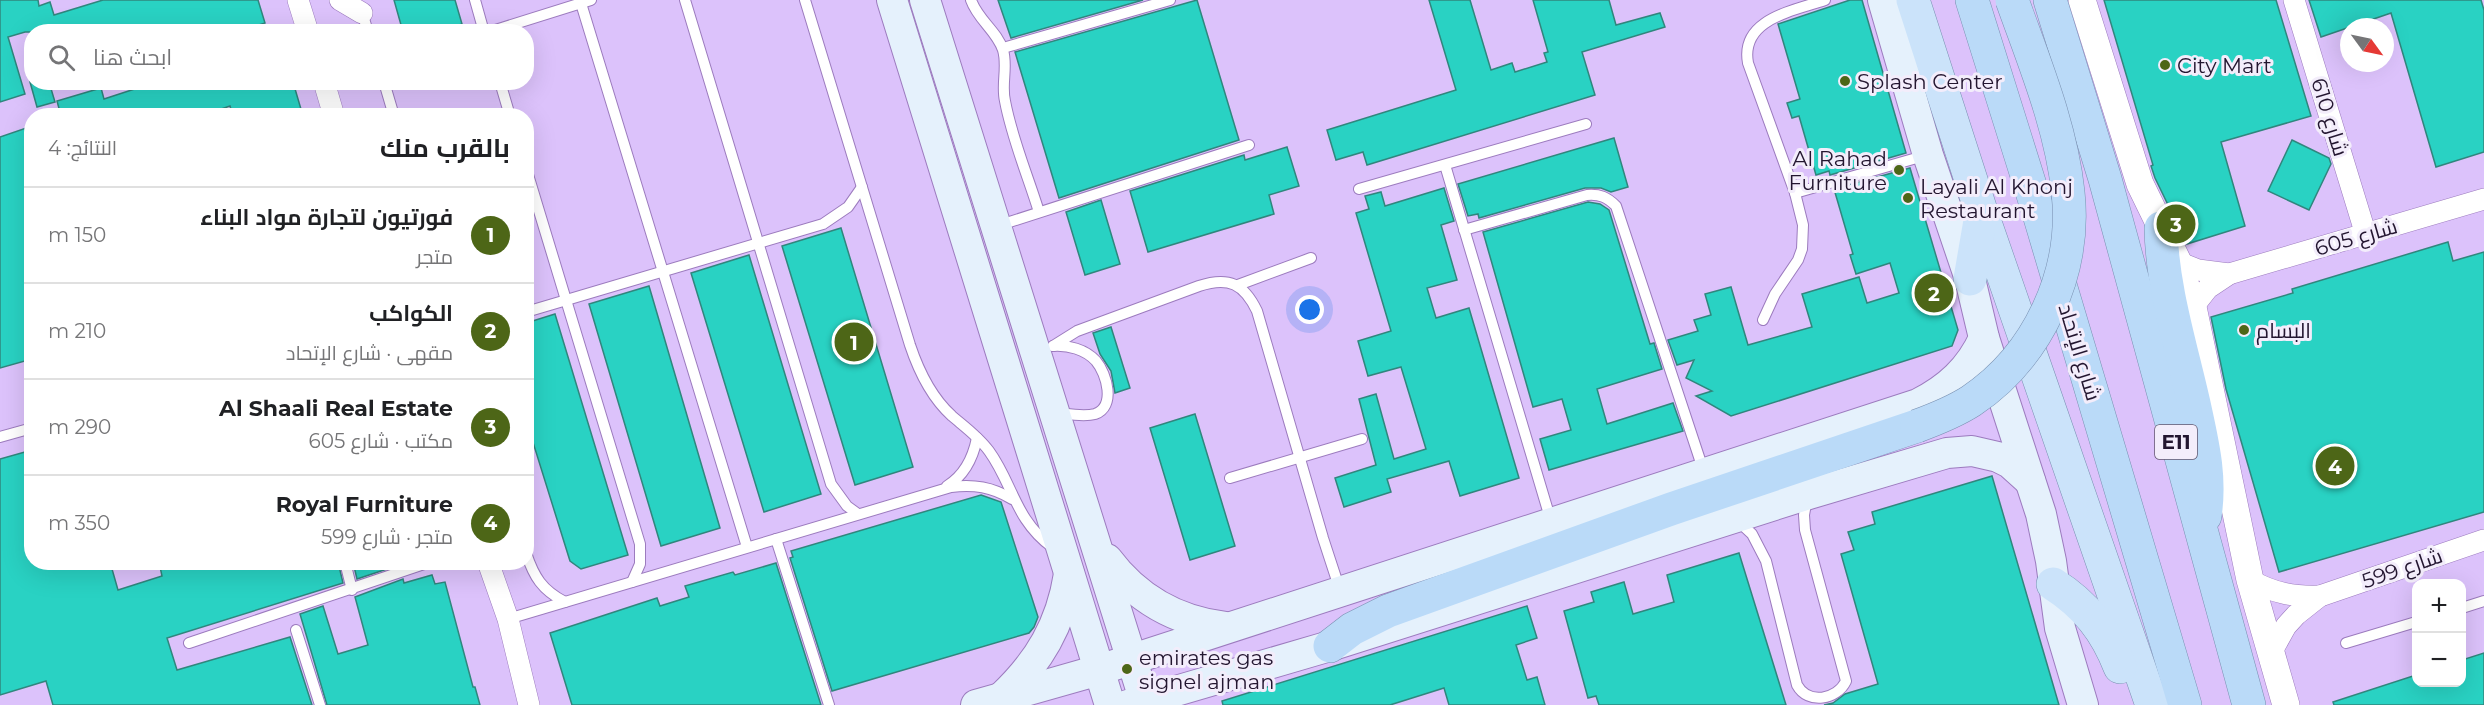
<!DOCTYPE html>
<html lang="ar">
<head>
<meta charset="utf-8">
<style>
	body { margin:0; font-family:Montserrat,Cairo,sans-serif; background:#f2f2f2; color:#202124; direction:rtl }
	.controls { position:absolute; right:18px; bottom:18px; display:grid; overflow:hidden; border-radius:12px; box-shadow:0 6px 24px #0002 }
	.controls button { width:54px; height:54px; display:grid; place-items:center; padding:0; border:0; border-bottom:2px solid #e0e0e0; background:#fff; color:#202124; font:30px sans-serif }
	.compass { position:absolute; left:2340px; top:18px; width:54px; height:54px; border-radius:50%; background:#fff; box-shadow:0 6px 24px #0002; rotate:123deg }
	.you { position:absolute; left:1310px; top:310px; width:21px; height:21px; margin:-15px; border:4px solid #fff; border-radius:50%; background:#1a73e8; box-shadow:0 0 0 9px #1a73e833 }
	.badge { display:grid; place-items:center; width:39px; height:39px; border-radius:50%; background:#4d6617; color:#fff; font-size:20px; font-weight:700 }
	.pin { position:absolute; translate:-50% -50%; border:3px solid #fff; box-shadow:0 2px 6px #0006 }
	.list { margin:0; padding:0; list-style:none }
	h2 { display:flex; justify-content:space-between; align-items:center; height:78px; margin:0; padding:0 24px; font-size:26px }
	h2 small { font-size:20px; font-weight:400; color:#757577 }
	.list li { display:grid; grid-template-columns:39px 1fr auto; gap:18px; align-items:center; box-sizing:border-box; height:96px; padding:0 24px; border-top:2px solid #e0e0e0 }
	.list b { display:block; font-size:22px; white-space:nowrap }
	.list p { margin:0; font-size:20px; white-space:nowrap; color:#757577 }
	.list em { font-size:20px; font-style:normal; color:#757577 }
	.icon { flex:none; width:33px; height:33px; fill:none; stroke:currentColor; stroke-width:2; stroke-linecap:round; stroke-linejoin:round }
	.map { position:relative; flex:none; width:2484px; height:705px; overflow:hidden; direction:ltr }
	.search { position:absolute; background:#fff; box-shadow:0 6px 24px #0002; left:24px; top:24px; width:510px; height:66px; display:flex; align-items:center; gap:15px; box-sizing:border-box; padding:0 21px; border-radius:24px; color:#757577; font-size:22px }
	.panel { position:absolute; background:#fff; box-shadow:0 6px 24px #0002; left:24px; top:108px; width:510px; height:462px; border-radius:24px; direction:rtl }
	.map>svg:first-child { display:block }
</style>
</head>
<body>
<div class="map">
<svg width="2484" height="705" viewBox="0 0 2484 705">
	<rect width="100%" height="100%" fill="#dcc2fb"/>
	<g fill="#29d2c3" stroke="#30867d" stroke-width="1.5">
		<path d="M0 0H38L39 6 50 2 54 15 103 0H258L265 23 236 32H25L8 37 25 94 0 102Z"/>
		<path d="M394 0H455L462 24 437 32H403Z"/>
		<path d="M998 0H1143L1011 38Z"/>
		<path d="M1197 0 1239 140 1059 198 1015 52Z"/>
		<path d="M1429 0H1470L1491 70 1512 63 1515 72 1547 62 1544 53 1548 52 1533 0H1609L1616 25 1660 13 1665 27 1582 52 1595 95 1367 165 1363 152 1336 160 1327 130 1456 90Z"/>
		<path d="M1850 0H1862L1906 153 1830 175 1829 171 1816 175 1799 116 1792 118 1787 103 1800 99 1778 24Z"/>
		<path d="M2104 0H2276L2311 116 2221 142 2245 226 2187 244 2177 218 2172 213 2155 178 2151 166 2153 165Z"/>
		<path d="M2309 0H2481L2484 10V152L2436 167 2391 13 2321 37Z"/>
		<path d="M30 82H49L55 102 37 107Z"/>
		<path d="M156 82H293L303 116H233L230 106 201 116H61L57 101 101 88 104 99Z"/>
		<path d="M32 126V359L0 368V137Z"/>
		<path d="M1614 138 1628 187 1611 192 1601 188H1585L1479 218 1478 214 1468 216 1458 184Z"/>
		<path d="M2292 140 2329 158 2331 164 2309 210 2268 191Z"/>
		<path d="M1287 147 1299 186 1269 195 1274 214 1148 252 1130 191 1244 155 1245 160Z"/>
		<path d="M1910 168 1958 330 1952 346 1731 416 1696 396 1712 391 1686 378 1694 360 1677 365 1668 340 1698 331 1694 320 1711 315 1705 294 1731 287 1748 345 1812 327 1802 294 1859 277 1867 303 1899 293 1890 263 1856 274 1850 255 1853 254 1834 189Z"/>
		<path d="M1444 188 1454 221 1441 225 1457 280 1427 288 1436 318 1469 308 1519 478 1460 496 1449 461 1387 479 1391 492 1344 507 1335 478 1376 465 1359 399 1376 394 1394 459 1426 449 1401 367 1368 376 1358 341 1391 331 1356 213 1369 209 1365 196 1381 192 1385 206Z"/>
		<path d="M1101 200 1120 264 1085 275 1066 212Z"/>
		<path d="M1588 202 1600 204 1609 210 1650 344 1654 343 1662 369 1597 389 1607 424 1673 403 1683 431 1549 470 1540 439 1571 430 1562 399 1533 407 1483 232Z"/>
		<path d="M841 228 913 467 855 485 782 246Z"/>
		<path d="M2448 242 2453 261 2484 252V512L2279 572 2226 389 2211 317 2293 293 2292 289Z"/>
		<path d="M749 255 821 494 764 512 691 273Z"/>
		<path d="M649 286 720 528 661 546 589 304Z"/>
		<path d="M555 314 628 555 581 569 570 561 526 420V323Z"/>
		<path d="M1111 327 1130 388 1115 393 1111 371 1100 354 1093 333Z"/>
		<path d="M1195 414 1235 546 1190 560 1150 428Z"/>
		<path d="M32 450V562H110L118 590 162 576 159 562H338L343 583 167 638 177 670 290 637 312 705H53L46 681 0 695V459Z"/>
		<path d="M1992 476 2059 705H1824L1833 703 1845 694 1878 684 1841 554 1854 550 1848 532 1875 524 1872 512Z"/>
		<path d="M981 495 1001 502 1038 617 1034 627 1029 633 832 691 790 558 793 557 791 551Z"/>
		<path d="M1739 553 1786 705H1599L1596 696 1588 698 1564 611 1594 602 1591 592 1624 582 1633 614 1674 602 1667 575Z"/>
		<path d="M353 562H398L399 565 357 579Z"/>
		<path d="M776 563 821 705H572L550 633 657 598 660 606 689 597 685 586 733 572 735 575Z"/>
		<path d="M432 575 435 584 445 582 473 687H475L480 705H327L300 614 323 606 338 654 368 645 355 597 403 579 404 583Z"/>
		<path d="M1527 606 1537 638 1516 645 1527 680 1537 677 1545 705H1449L1444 688 1390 705H1223L1222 701Z"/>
		<path d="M2484 653V705H2334L2333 702 2416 675V682H2462V660Z"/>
	</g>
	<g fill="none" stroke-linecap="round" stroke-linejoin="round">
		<g stroke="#9c7bbe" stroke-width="12">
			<g id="service">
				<path d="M475 0 484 32"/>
				<path d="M580 0 747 547"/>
				<path d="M685 0 831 484 847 506 858 514"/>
				<path d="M805 0 910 345C919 372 931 397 952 416 965 427 979 437 989 451 1013 484 1015 520 1052 547"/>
				<path d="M971 0C978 20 997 31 1003 50 1008 67 1001 84 1005 101 1012 139 1028 176 1039 212"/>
				<path d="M361 9 368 32"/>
				<path d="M489 32 591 0"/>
				<path d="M1003 48 1170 0"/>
				<path d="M384 82 394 116"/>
				<path d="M500 82 510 116"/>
				<path d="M1445 165 1551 521"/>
				<path d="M526 168 640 544V564L632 582"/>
				<path d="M1359 189 1586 124"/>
				<path d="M1795 193 1927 155"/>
				<path d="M997 226 1249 145"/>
				<path d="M1464 230 1587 195C1600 194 1607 197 1616 206L1704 472"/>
				<path d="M1238 285 1311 258"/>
				<path d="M526 312 823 224 848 207 862 187"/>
				<path d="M1763 320 1775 294 1798 260 1802 249 1803 225 1795 193 1748 63C1740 19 1793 11 1825 0"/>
				<path d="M1053 346 1077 331 1199 286C1229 276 1244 284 1257 311L1323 538 1340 590"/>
				<path d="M1053 346C1068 345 1085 349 1096 361 1107 374 1116 407 1095 414 1084 417 1068 414 1057 413"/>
				<path d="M0 437 32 428"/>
				<path d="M1230 478 1362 439"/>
				<path d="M947 486C965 475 973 458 977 438"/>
				<path d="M1737 520 1752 534 1766 561 1797 685C1808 705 1837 700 1846 681L1805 530 1804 515 1807 498"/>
				<path d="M776 539 829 705"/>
				<path d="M526 553C534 577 542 590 565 602"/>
				<path d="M345 562 352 590"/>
				<path d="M2462 608 2484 601"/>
				<path d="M508 619 951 487C974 484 992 487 1012 499"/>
				<path d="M296 630 320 705"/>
				<path d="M189 643 430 562"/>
				<path d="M2346 643 2416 622"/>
			</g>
		</g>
		<g stroke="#9c7bbe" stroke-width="22">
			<g id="minor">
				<path d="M298 0 308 32"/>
				<path d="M340 0 362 13"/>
				<path d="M2294 0 2366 235"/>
				<path d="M324 82 334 116"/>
				<path d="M2178 262 2198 270 2229 274"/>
				<path d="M2193 307 2208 288 2229 274 2484 199"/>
				<path d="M488 562 508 619 529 705"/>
				<path d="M2250 580C2273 593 2294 597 2320 596"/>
				<path d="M2271 653 2286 626 2296 615 2320 596 2484 540"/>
			</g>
		</g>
		<g stroke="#9c7bbe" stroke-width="28">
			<path id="tertiary" d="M2082 0 2140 184 2178 262 2193 307 2250 580 2286 705"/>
		</g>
		<g stroke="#9c7bbe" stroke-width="32">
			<g id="secondary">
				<path d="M892 0 1110 705"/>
				<path d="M925 0 1146 705"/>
				<path d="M1883 0 1928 155 1970 279 1984 338 2041 514 2051 561 2060 628 2083 705"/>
				<path d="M1107 559C1136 598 1176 621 1225 627"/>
				<path d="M1002 697C1039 662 1061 625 1069 574"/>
				<path d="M976 705 1099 670 1918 404C1948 389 1970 369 1984 338"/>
				<path d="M1128 705 1330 646 1809 494 1947 453 1972 451 1998 457 2010 463 2030 481"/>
			</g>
		</g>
		<g stroke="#7990b1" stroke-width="34">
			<g id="primary">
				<path d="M1913 0 1981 211 2152 705"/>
				<path d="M1970 279 1981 215"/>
				<path d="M2053 584C2086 605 2106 631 2120 667"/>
			</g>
		</g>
		<g stroke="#7990b1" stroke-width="34">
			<g id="trunk">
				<path d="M1972 0 2039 214 2185 705"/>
				<path d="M2050 0 2105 179 2249 705"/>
				<path d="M2161 228C2162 288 2182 349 2195 408 2203 445 2211 478 2205 516"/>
				<path d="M1330 646 1352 629 1388 611 1671 509 1917 426"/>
			</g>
		</g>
		<use href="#service" stroke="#fff" stroke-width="10"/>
		<use href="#minor" stroke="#fff" stroke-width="21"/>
		<use href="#tertiary" stroke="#fff" stroke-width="27"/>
		<use href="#secondary" stroke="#e5f1fc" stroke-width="30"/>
		<use href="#primary" stroke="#cbe3fa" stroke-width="33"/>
		<use href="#trunk" stroke="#badaf8" stroke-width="33"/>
		<g stroke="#7990b1" stroke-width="34" stroke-linecap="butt">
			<path id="trunk-bridge" d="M1917 426C1936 419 1954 412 1971 401 2038 356 2077 273 2068 192 2061 126 2034 62 2012 0"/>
		</g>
		<use href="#trunk-bridge" stroke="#badaf8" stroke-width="33"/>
	</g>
	<g fill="#4d6617" stroke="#f3edfb" stroke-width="2">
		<circle cx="2165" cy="65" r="6"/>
		<circle cx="1845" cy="81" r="6"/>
		<circle cx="1899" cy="170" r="6"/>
		<circle cx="1908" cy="198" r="6"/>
		<circle cx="2244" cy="330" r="6"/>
		<circle cx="1127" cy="669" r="6"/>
	</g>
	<g text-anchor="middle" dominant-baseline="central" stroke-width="6" stroke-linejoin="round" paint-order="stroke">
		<rect fill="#f3edfb" stroke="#61566d" stroke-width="1.5" x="2155" y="425" width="42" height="34" rx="4.5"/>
		<g font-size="20" font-weight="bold" fill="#231630">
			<text x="2176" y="442">E11</text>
		</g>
		<g font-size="21" fill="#231630" stroke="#f3edfb" text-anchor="start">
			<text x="2177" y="65">City Mart</text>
			<text x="1857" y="81">Splash Center</text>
			<text x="1887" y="158" text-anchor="end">Al Rahad<tspan x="1887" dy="24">Furniture</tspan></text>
			<text x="1920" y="186">Layali Al Khonj<tspan x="1920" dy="24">Restaurant</tspan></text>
			<text x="2256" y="330">البسام</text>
			<text x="1139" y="657">emirates gas<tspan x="1139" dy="24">signel ajman</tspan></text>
		</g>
		<g font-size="21" fill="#231630" stroke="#f3edfb">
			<text transform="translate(2330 117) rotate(73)">شارع 610</text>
			<text transform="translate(2356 237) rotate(-16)">شارع 605</text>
			<text transform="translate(2080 352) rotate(73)">شارع الإتحاد</text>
			<text transform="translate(2402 568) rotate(-19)">شارع 599</text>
		</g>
	</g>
</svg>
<div class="controls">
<button>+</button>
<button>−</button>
</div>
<svg class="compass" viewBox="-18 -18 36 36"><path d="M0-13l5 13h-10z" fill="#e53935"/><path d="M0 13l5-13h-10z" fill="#757577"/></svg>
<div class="you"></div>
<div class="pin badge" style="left:854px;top:342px">1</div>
<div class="pin badge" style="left:1934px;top:293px">2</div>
<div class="pin badge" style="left:2176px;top:224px">3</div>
<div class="pin badge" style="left:2335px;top:466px">4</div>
<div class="search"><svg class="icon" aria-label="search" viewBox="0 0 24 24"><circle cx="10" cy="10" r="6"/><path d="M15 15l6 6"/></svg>ابحث هنا</div>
<section class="panel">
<h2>بالقرب منك<small>النتائج: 4</small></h2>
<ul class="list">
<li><span class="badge">1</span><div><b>فورتيون لتجارة مواد البناء</b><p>متجر</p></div><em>150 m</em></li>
<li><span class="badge">2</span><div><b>الكواكب</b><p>مقهى · شارع الإتحاد</p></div><em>210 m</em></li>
<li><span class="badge">3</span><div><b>Al Shaali Real Estate</b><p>مكتب · شارع 605</p></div><em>290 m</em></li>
<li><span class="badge">4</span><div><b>Royal Furniture</b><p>متجر · شارع 599</p></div><em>350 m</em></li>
</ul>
</section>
</div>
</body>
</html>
